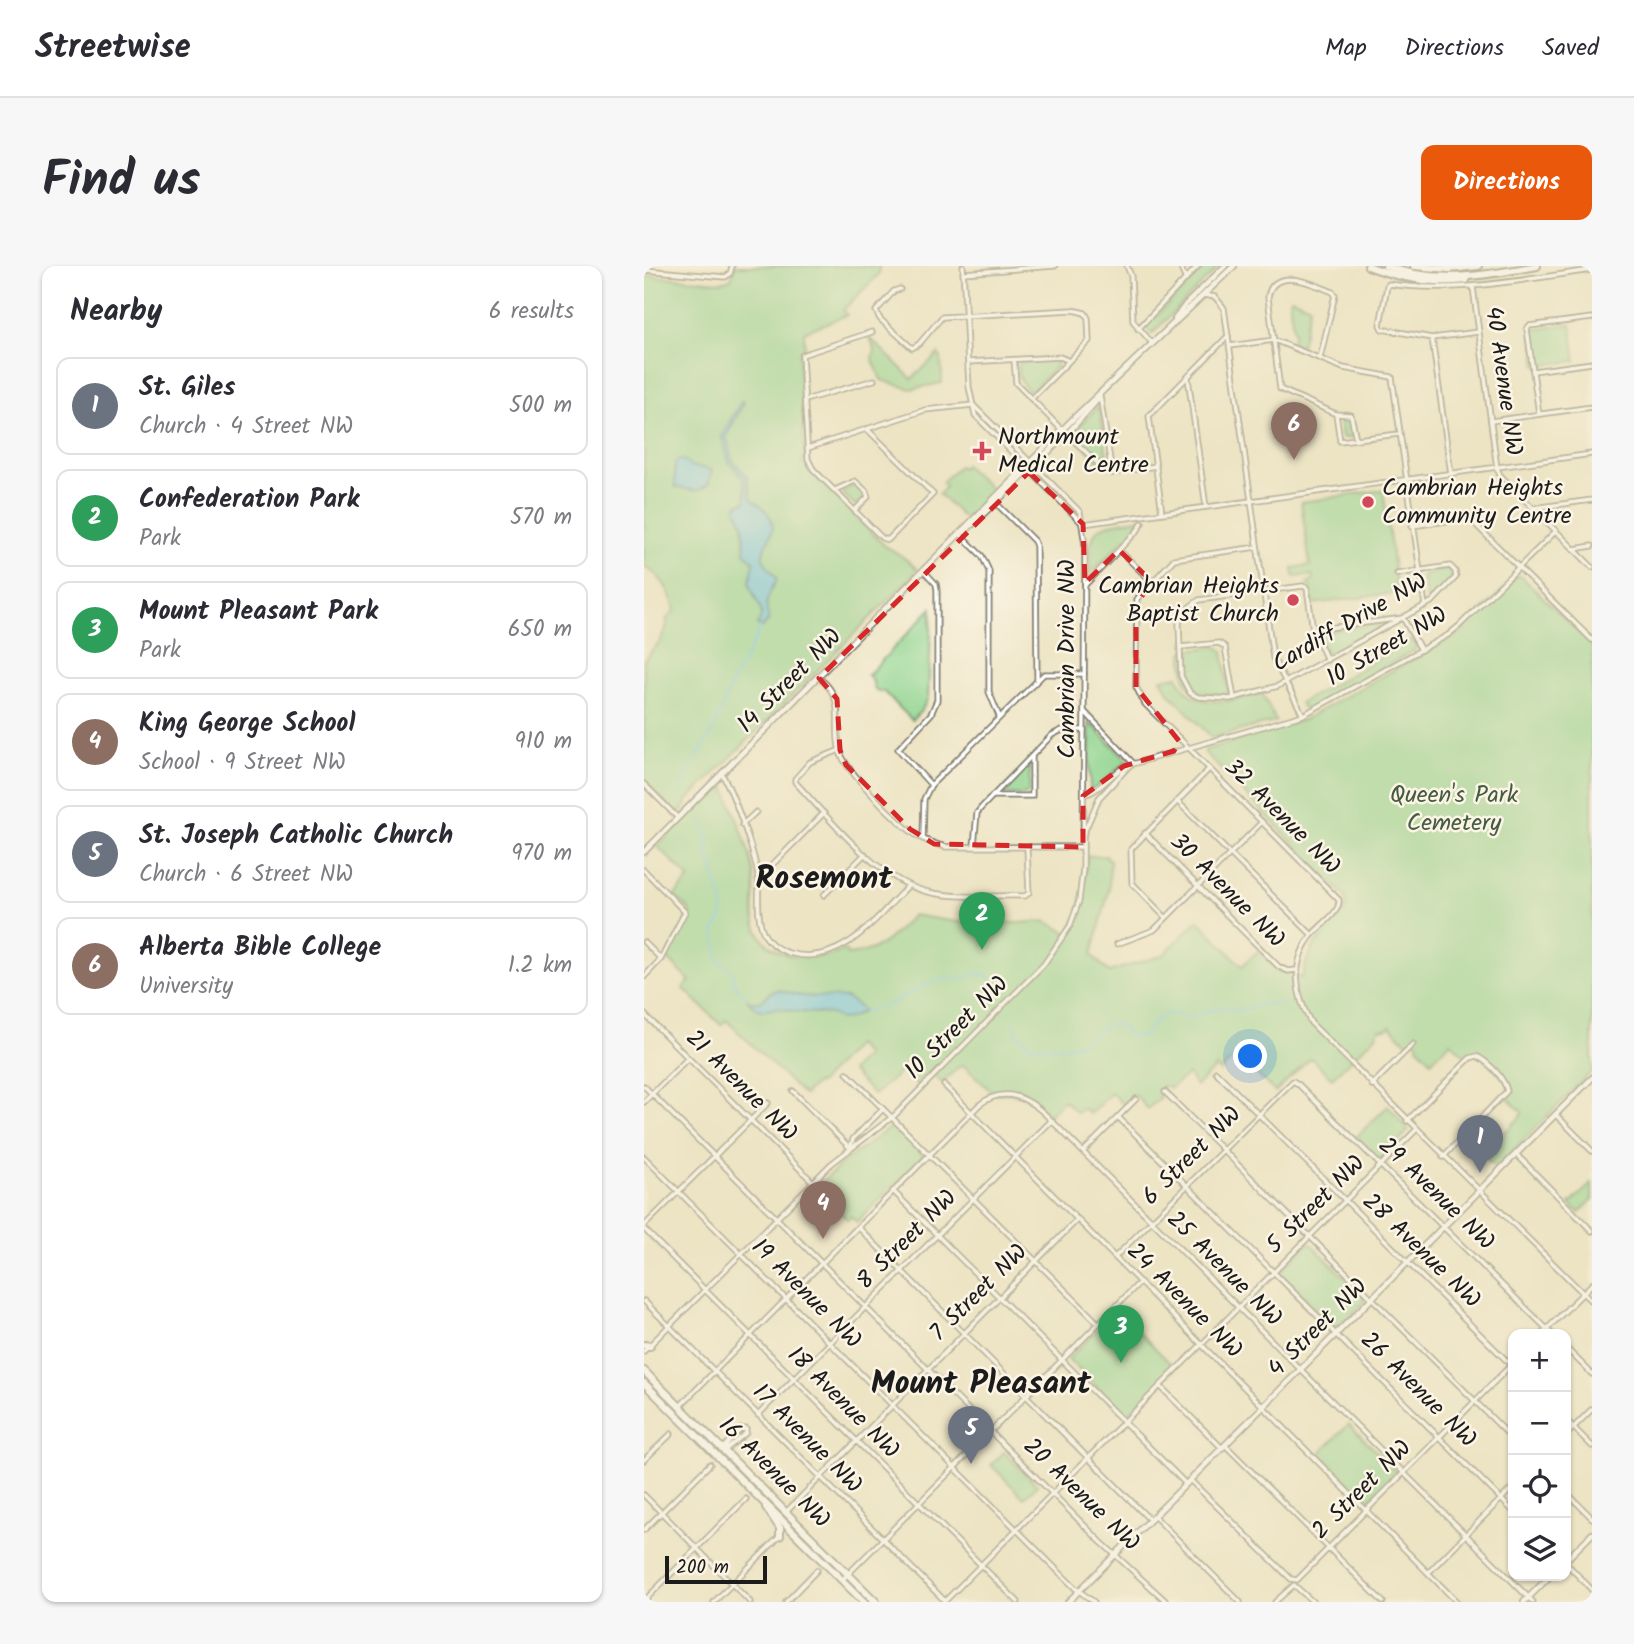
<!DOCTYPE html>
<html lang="en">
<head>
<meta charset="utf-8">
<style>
	body { margin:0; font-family:Kalam,sans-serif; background:#f7f7f7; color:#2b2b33 }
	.controls { position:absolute; right:21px; bottom:21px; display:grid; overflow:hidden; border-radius:14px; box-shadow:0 2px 5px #0004 }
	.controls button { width:63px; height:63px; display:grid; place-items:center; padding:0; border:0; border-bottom:2px solid #e1e1e2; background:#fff; color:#2b2b33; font:35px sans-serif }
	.scale { position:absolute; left:21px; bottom:18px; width:102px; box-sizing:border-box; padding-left:7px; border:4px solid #1c1c1c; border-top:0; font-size:19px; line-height:24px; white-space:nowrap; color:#1c1c1c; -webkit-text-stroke:5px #fcf5e5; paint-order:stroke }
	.you { position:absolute; left:607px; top:791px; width:24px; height:24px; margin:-18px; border:5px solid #fff; border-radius:50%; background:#1a73e8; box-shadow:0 0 0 10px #1a73e833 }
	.badge { display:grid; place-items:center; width:46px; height:46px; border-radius:50%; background:#ea580c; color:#fff; font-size:23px; font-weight:700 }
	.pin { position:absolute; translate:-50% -58px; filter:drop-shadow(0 2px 4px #0008) }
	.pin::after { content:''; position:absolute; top:37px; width:24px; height:21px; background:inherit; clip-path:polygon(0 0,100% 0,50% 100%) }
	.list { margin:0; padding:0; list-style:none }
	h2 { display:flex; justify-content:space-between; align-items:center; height:91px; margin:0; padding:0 28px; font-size:30px }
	h2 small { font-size:23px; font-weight:400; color:#7c7c81 }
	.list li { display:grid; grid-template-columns:46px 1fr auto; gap:21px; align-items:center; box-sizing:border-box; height:98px; margin:0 14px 14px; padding:0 14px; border:2px solid #e1e1e2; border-radius:14px }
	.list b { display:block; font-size:26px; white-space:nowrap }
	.list p { margin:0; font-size:23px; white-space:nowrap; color:#7c7c81 }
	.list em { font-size:23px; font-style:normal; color:#7c7c81 }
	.icon { flex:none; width:38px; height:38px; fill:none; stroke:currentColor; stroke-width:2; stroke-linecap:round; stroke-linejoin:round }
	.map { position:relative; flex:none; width:948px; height:1336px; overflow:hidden; border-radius:14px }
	header { display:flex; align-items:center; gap:42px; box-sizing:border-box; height:98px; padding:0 35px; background:#fff; border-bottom:2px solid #e1e1e2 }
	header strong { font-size:33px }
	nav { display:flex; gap:38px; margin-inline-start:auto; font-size:24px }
	.intro { display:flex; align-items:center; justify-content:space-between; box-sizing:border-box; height:168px; padding:0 42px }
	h1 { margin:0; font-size:49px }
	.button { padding:18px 32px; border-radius:14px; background:#ea580c; color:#fff; font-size:24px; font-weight:700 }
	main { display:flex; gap:42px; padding:0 42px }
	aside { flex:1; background:#fff; border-radius:14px; box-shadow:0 2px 5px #0004 }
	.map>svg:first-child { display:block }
</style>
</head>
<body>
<header>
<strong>Streetwise</strong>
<nav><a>Map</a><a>Directions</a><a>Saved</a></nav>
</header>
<div class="intro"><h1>Find us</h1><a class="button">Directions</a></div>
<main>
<aside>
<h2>Nearby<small>6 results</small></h2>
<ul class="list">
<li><span class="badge" style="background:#6b7280">1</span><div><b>St. Giles</b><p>Church · 4 Street NW</p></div><em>500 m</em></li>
<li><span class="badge" style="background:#2e9e5b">2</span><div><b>Confederation Park</b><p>Park</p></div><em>570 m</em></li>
<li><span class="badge" style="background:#2e9e5b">3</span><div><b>Mount Pleasant Park</b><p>Park</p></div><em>650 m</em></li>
<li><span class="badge" style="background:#8d6e63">4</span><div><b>King George School</b><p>School · 9 Street NW</p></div><em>910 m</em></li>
<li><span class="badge" style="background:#6b7280">5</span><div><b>St. Joseph Catholic Church</b><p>Church · 6 Street NW</p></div><em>970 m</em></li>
<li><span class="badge" style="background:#8d6e63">6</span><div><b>Alberta Bible College</b><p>University</p></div><em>1.2 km</em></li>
</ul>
</aside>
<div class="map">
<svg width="948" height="1336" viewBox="0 0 948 1336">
	<rect width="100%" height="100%" fill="#fcf5e5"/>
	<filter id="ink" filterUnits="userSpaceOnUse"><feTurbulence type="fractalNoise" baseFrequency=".0143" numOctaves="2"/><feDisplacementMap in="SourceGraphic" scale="14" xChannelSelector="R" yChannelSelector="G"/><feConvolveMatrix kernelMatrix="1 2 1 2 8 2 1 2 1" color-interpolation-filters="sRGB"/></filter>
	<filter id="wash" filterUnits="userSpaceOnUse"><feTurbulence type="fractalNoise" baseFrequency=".00686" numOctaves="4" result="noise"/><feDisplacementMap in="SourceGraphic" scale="28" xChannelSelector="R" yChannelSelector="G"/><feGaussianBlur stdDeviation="1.57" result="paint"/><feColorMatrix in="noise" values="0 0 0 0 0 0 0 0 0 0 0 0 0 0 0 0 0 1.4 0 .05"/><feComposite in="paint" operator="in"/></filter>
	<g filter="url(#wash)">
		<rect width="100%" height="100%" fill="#ede4c4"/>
		<g fill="#8dd48f" stroke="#547856" stroke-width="2">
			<path d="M91 0H235V8L199 44 203 49 160 66 161 84 155 88 161 191 158 195 241 280C253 286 264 294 274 304L42 536 43 538 37 545 30 546 0 515V394L16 376 24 357 22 354 31 344C26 324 18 311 0 300V9L77 16 87 13Z"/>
			<path d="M562 0H576L508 68 501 61Z"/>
			<path d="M648 32 666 40 657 80 647 76 650 69 645 33Z"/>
			<path d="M927 58 932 95 893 100 888 64Z"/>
			<path d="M226 72 268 113 294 88 297 91 298 117 267 123 237 114 228 91 231 86Z"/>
			<path d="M409 93 413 96 412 101 388 125 383 124 374 110 375 96Z"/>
			<path d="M453 141 456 144 464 196 461 199H458L428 168Z"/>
			<path d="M698 150 706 153 707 172H698L695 153Z"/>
			<path d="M321 199 349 225 321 253 295 228 302 220 298 216 315 200 318 202Z"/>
			<path d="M212 219 221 230 212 240 199 228V225Z"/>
			<path d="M739 224 753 325 751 327 669 338 666 321 663 317 669 315 668 309 650 311 649 302 666 299 657 236Z"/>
			<path d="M495 253 494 261 446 307C447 258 447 261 495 253Z"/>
			<path d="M802 303 807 305 809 312 787 334H783L778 309Z"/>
			<path d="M873 310H877L948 379V805L852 902 839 889 877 850 878 846 863 831 868 825 866 819 834 786 823 792 807 776 787 795 773 780 774 777 770 774 763 777 746 760 743 763H735L731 771 688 812 667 792 631 826 593 789 576 805 572 801 552 820 544 808 526 822 523 820H518L514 826 516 831 504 843 491 829 480 839 467 827 446 848 439 842 433 847 420 834 405 849C388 832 374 824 350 828L318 798 298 817 287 807 274 820 258 805 230 829 207 805 222 789 212 779 175 818 172 817 160 829 82 754 77 759 39 722 46 715 23 692 46 647 44 642 30 630 46 613 13 580 77 519 81 521C91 549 105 579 110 608 112 622 109 637 110 651 116 690 155 695 186 689 192 688 196 685 201 684L203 689C236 686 247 672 269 649L313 656 375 657 401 655 426 668C438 642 441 618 443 590H463V593H466L465 624 448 689 465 706 519 689 554 654 598 700 614 685 628 699 658 712C664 682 679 665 700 645L703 639 701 630 561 487V484L659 454 815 368Z"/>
			<path d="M288 342 284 432 278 444 268 454 240 426 231 424 228 413 224 409Z"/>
			<path d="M743 357 687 389 683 388 673 368 675 366Z"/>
			<path d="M769 373 772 379 771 384 664 444 659 442 656 437Z"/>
			<path d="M573 380 579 385 585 426 582 429C544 427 540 425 539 387L542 384Z"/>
			<path d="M534 410C547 447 589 435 618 427L632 455 568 472 527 429 517 413Z"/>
			<path d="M445 456 482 493 483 495C478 499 450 524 446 525Z"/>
			<path d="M381 501 386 503 385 526 380 529 360 528 359 523Z"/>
			<path d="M744 840 765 864 738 893H734L712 871Z"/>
			<path d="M249 859 279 890 213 956 207 950 204 954 171 922 201 895Z"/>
			<path d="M948 917V934L935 947 926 938Z"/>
			<path d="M664 977 667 978 720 1030 721 1035 694 1061 691 1062 637 1008V1005Z"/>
			<path d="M473 1044 531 1102 482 1150 424 1093Z"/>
			<path d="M705 1158 753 1206 723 1236 675 1188Z"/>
			<path d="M360 1186 393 1219 380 1232 347 1199Z"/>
		</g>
		<g fill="#65c5e4" stroke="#407080" stroke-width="2">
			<path d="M98 135 100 137 82 170 88 194 103 210 107 232C111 236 116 238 120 243 143 267 113 277 120 294 122 301 130 306 133 313 125 330 119 333 125 354L119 361 113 359C125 343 109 334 106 318 105 311 110 303 110 296L101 286 99 258 92 243 94 238 102 235 100 213 85 196 78 172 80 165Z"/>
			<path d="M34 194H40L47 200 68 204 64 219 53 225 31 221V197Z"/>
			<path d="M134 724 158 730 203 732 220 745 206 752 196 753 187 748 155 746 133 742 119 745 110 741 102 732 108 736H117L127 726Z"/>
		</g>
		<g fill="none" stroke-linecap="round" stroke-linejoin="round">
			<g stroke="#65c5e4" stroke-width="2">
				<path d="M36 527C42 503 57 486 69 464 77 448 82 429 90 413 100 395 108 380 117 361"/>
				<path d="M58 554 64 571V587L79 638 78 651 70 666 75 695 77 699 81 698 89 708 91 719 102 732"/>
				<path d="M220 745 238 742 291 714 318 712 333 708 347 711 352 722"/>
				<path d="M369 757 373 767 384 778C397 782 423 783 436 777 451 770 457 755 475 759L488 771 501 769C511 752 525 740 543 752H547C562 747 580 735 593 745L619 738H638"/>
			</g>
		</g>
	</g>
	<g filter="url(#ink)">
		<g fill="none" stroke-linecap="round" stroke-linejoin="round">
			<g stroke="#848070" stroke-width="7">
				<g id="minor">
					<path d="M483 0 487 10 489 55 508 77"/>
					<path d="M536 0 542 14"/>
					<path d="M319 7 411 0"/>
					<path d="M829 21 853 202"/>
					<path d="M256 23 250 25 232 45 236 53 268 82 275 78 298 51 429 44 441 47 444 52 445 75 387 133"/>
					<path d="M560 29 571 31 580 42 629 392 659 449"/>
					<path d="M494 63 554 0"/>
					<path d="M788 72 834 66"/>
					<path d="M586 80 630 74 699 102 748 111 781 340"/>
					<path d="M676 92 691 29 689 26C668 17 629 0 624 31L636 123 692 148 707 149 712 173"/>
					<path d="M370 94 372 117 418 164"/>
					<path d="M324 96 416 91 423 94"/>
					<path d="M889 105 948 97"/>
					<path d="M544 112 562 241"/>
					<path d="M456 130 468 207"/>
					<path d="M161 134 230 114"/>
					<path d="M692 148 696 175 755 168"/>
					<path d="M895 148 883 63 885 60 948 52"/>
					<path d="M847 155 948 141"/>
					<path d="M223 163 289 228 244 274 238 272 169 203 164 193 158 89 228 66"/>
					<path d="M423 168 462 205 468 207 512 200"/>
					<path d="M164 182 281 144 329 139"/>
					<path d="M807 208 788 72 738 63 736 59 743 20 745 18C813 28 880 13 948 4"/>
					<path d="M191 224 211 215 222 225 224 231 211 244"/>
					<path d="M352 237 390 275 392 280 393 414"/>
					<path d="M889 242 948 234"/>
					<path d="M518 247 505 150 584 70"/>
					<path d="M768 260 823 252 827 254 948 374"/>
					<path d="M317 269 338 290 345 305V426L355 450"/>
					<path d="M930 283 948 280"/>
					<path d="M475 284 507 315"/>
					<path d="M280 305 292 318 293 324V434L287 448 254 483 287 519"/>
					<path d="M441 319 494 264 498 257"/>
					<path d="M669 364 759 352 777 384"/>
					<path d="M537 381 575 377 581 381 590 432"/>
					<path d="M683 394 669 364 663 322 659 320 555 334 547 340 539 348 535 357 537 410 546 427 554 431 586 433 634 420 789 335 812 311 811 305 806 300 753 308"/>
					<path d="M175 412C204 434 188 457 196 486 202 505 254 557 272 569 281 575 291 578 302 581H439"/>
					<path d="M440 445 489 497"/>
					<path d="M536 473 695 634C696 647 677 658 669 668 646 695 651 729 667 757L948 1036"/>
					<path d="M536 473 501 438 492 421 493 333 530 293 613 281"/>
					<path d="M196 484 166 496 151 513V516C186 553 233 614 284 626 315 633 350 629 381 630L385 627 383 582"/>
					<path d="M78 508C90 529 108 580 113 604 117 623 111 644 118 663 122 675 133 683 145 687 197 702 232 652 264 620"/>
					<path d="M440 528C453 528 468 507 482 500L659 449 804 369 815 360 912 265"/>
					<path d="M348 530H388V490"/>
					<path d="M533 535 668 669"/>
					<path d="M98 559 112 546"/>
					<path d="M501 567 635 701 644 705 652 704"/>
					<path d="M439 569 455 532 486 499"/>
					<path d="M279 573 280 533 287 519 400 408H440"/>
					<path d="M330 580 333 547 337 542 408 469 418 464H440"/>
					<path d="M0 604 41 646 17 693 0 711"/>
					<path d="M115 612 180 547"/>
					<path d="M180 629 221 588"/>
					<path d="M522 652 488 617 487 583 565 503"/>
					<path d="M0 676 17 693"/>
					<path d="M473 678 510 664 618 556"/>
					<path d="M0 748 169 916"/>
					<path d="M572 806 869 1101"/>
					<path d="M203 807 454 1057"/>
					<path d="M300 819 813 1336"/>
					<path d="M728 819 769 778"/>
					<path d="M149 825 206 882 209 873 239 843"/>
					<path d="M521 826 869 1173"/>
					<path d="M0 836 44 792"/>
					<path d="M474 851 869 1245"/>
					<path d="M763 855 826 792 833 790C845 797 860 811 863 825L799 891"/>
					<path d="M439 886 492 833"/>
					<path d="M872 888 948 965"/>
					<path d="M0 891 431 1322 450 1336"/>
					<path d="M249 925 542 1218"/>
					<path d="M0 960 124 837"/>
					<path d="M214 961 506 1254"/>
					<path d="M0 963 374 1336"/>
					<path d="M472 990 649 815 654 818 908 1068"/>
					<path d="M0 1035 301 1335"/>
					<path d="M898 1068 948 1018"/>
					<path d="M922 1082 948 1108"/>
					<path d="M516 1120 578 1182"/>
					<path d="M36 1140 335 839C359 820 382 830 402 849L889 1336"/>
					<path d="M114 1149 407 855"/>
					<path d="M922 1154 948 1180"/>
					<path d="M922 1169 948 1143"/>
					<path d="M581 1179 739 1336"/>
					<path d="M78 1183 97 1163H102V1167L80 1185"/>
					<path d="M0 1194 27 1168"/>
					<path d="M546 1214 647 1313 653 1314 869 1097"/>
					<path d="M922 1226 948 1252"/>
					<path d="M0 1229 106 1336"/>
					<path d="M142 1246 434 953"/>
					<path d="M510 1250 596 1336"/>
					<path d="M0 1264 66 1198"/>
					<path d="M922 1297 948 1324"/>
					<path d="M784 1307 869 1221"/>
					<path d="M198 1314 496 1016"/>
					<path d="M0 1335 102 1233"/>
					<path d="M70 1336 136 1270"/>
					<path d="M142 1336 173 1304"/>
					<path d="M300 1336 772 864"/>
					<path d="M631 1336 650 1319 669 1336"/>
				</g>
			</g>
			<g stroke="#848070" stroke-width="7">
				<g id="tertiary">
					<path d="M319 0 325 121 331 149 439 258 948 188"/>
					<path d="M0 4 81 11 86 8 88 0"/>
					<path d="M853 202 856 209 948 301"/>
					<path d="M0 518 34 552"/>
					<path d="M0 820 457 1276 523 1336"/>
					<path d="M912 849 948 885"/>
					<path d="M0 1085 187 898 251 849 400 698 426 660 435 635 439 602 441 279 436 246 329 139"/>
				</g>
			</g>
			<g stroke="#848070" stroke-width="8">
				<g id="secondary">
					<path d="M531 53 542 38 581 0"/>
					<path d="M320 266 423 168 455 132"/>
					<path d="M0 586 430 152 590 0"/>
					<path d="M922 1294 948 1268"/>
					<path d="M424 1336 948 812"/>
					<path d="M880 1336 906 1310"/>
				</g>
			</g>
			<g stroke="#848070" stroke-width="10">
				<g id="primary">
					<path d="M724 0C755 12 789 18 822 14"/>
					<path d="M742 0C790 19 845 9 893 0"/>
					<path d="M770 0 805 3 834 0"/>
				</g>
			</g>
			<g stroke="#848070" stroke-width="10">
				<g id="trunk">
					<path d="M0 1079 6 1080"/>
					<path d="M0 1105 232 1336"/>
					<path d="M0 1117 220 1336"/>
					<path d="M122 1241 136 1262V1270"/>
				</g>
			</g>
			<use href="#minor" stroke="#fff" stroke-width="3.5"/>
			<use href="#tertiary" stroke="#fff" stroke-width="3.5"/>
			<use href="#secondary" stroke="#fff" stroke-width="4.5"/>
			<use href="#primary" stroke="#fff" stroke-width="6"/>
			<use href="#trunk" stroke="#fff" stroke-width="6"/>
		</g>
	</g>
	<path d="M0 0H948V1336H0ZM385 206 439 258 441 317 475 284 507 315 492 340V421L535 475 530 485 480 500 439 530V581L290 578 266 563 202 499 196 484 193 433 175 412Z" fill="#ede4c4" fill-opacity=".55" fill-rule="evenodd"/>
	<path fill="none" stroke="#d62828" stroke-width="5" stroke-dasharray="14 9" stroke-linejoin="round" d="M385 206 439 258 441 317 475 284 507 315 492 340V421L535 475 530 485 480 500 439 530V581L290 578 266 563 202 499 196 484 193 433 175 412Z"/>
	<g fill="#d1495b" stroke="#fcf5e5" stroke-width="2.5">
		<path d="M334.5 174.5h7v7h7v7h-7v7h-7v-7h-7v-7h7z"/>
		<circle cx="724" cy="236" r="7"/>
		<circle cx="649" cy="334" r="7"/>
	</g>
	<g text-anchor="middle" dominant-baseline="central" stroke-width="5" stroke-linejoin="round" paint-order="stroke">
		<g font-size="24" fill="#1c1c1c" stroke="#fcf5e5">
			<text transform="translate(859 115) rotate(82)">40 Avenue NW</text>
			<text transform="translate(706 357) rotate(-30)">Cardiff Drive NW</text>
			<text transform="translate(743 381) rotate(-30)">10 Street NW</text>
			<text transform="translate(423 393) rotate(-90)">Cambrian Drive NW</text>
			<text transform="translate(146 415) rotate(-45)">14 Street NW</text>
			<text transform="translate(638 551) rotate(45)">32 Avenue NW</text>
			<text transform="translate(583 625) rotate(45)">30 Avenue NW</text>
			<text transform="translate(313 762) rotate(-45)">10 Street NW</text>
			<text transform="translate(97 820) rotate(45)">21 Avenue NW</text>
			<text transform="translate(548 890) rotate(-45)">6 Street NW</text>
			<text transform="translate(792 928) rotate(44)">29 Avenue NW</text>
			<text transform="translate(672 939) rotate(-45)">5 Street NW</text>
			<text transform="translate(263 974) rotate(-45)">8 Street NW</text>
			<text transform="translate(777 985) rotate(44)">28 Avenue NW</text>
			<text transform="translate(580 1003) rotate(45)">25 Avenue NW</text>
			<text transform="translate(335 1027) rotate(-45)">7 Street NW</text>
			<text transform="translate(162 1028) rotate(45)">19 Avenue NW</text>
			<text transform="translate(540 1035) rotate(45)">24 Avenue NW</text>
			<text transform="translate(674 1062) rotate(-45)">4 Street NW</text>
			<text transform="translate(774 1124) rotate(45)">26 Avenue NW</text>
			<text transform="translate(199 1137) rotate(45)">18 Avenue NW</text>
			<text transform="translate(163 1173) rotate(45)">17 Avenue NW</text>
			<text transform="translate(130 1207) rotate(45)">16 Avenue NW</text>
			<text transform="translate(718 1224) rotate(-45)">2 Street NW</text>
			<text transform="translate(437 1229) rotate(44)">20 Avenue NW</text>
		</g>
		<g font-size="24" fill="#1c1c1c" stroke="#fcf5e5" text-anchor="start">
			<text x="354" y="171">Northmount<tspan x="354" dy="28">Medical Centre</tspan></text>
			<text x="738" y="222">Cambrian Heights<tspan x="738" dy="28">Community Centre</tspan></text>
			<text x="635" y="320" text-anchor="end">Cambrian Heights<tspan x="635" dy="28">Baptist Church</tspan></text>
		</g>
		<g font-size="24" fill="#445c44" stroke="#fcf5e5">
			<text x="810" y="529">Queen's Park<tspan x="810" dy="28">Cemetery</tspan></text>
		</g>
		<g font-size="32" font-weight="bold" fill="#1c1c1c" stroke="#fcf5e5">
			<text x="180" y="613">Rosemont</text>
			<text x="337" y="1118">Mount Pleasant</text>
		</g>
	</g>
</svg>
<div class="controls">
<button>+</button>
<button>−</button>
<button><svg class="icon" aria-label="locate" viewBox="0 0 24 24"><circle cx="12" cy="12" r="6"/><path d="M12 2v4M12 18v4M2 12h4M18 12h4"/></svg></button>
<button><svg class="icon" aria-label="layers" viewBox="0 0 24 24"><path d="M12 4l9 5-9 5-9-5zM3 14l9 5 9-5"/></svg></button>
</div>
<div class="scale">200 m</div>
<div class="you"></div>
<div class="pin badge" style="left:836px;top:907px;background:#6b7280">1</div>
<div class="pin badge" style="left:338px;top:684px;background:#2e9e5b">2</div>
<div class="pin badge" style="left:477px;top:1097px;background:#2e9e5b">3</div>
<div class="pin badge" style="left:179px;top:973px;background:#8d6e63">4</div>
<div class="pin badge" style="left:327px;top:1198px;background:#6b7280">5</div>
<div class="pin badge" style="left:650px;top:194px;background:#8d6e63">6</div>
</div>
</main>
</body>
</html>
